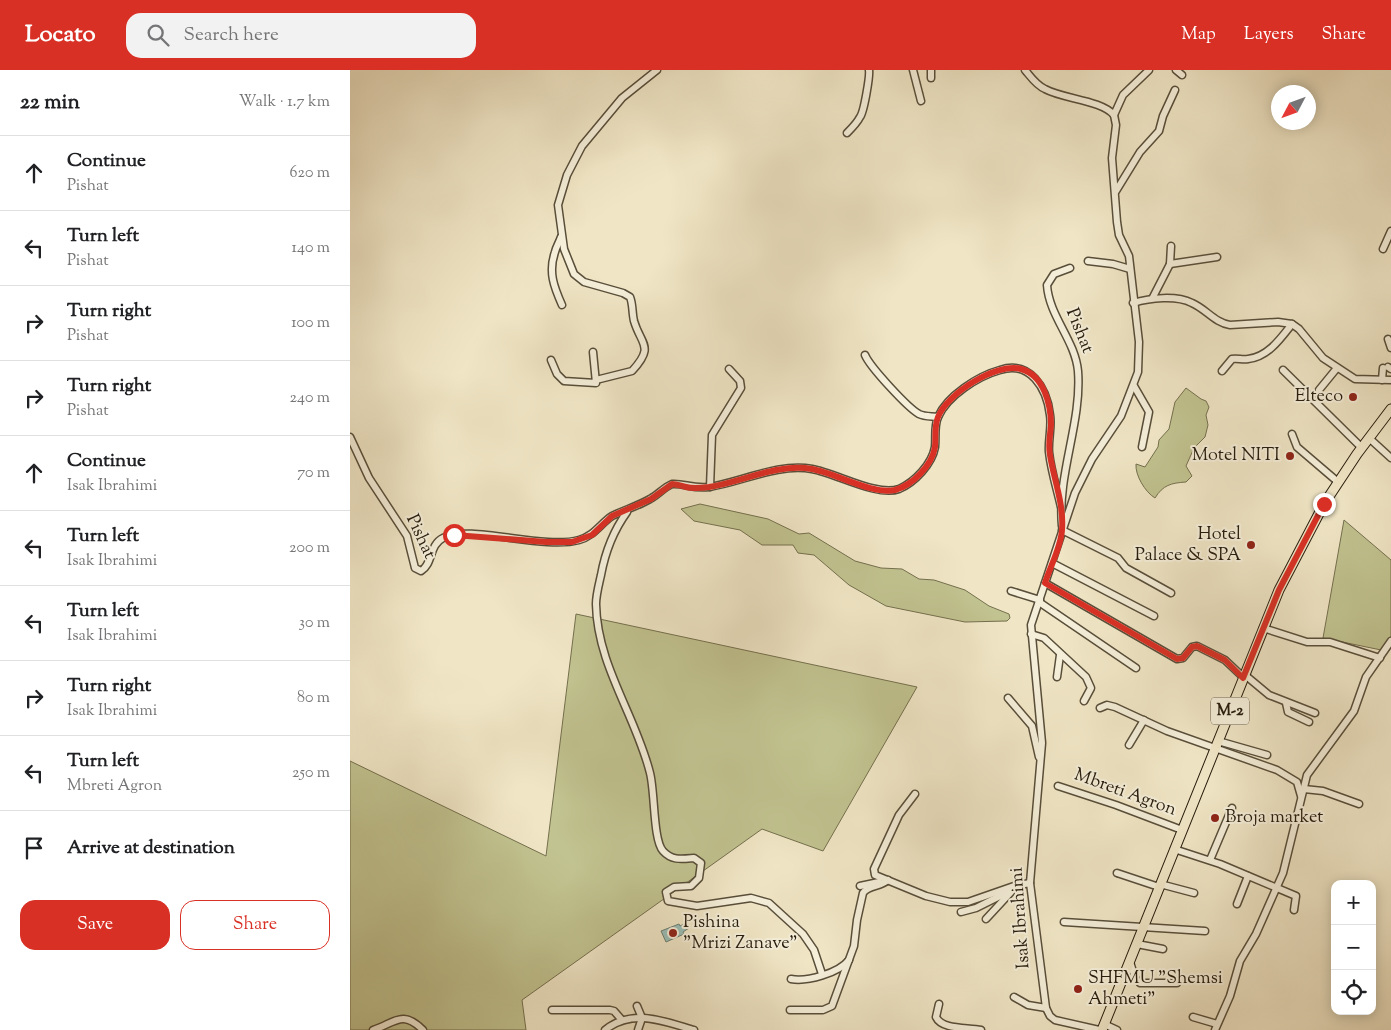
<!DOCTYPE html>
<html lang="en">
<head>
<meta charset="utf-8">
<style>
	body { margin:0; font-family:"Sorts Mill Goudy",serif; background:#f2f2f2; color:#202124 }
	.controls { position:absolute; right:15px; bottom:15px; display:grid; overflow:hidden; border-radius:10px; box-shadow:0 2px 12px #0003 }
	.controls button { width:45px; height:45px; display:grid; place-items:center; padding:0; border:0; border-bottom:1px solid #e0e0e0; background:#fff; color:#202124; font:25px sans-serif }
	.compass { position:absolute; left:921px; top:15px; width:45px; height:45px; border-radius:50%; background:#fff; box-shadow:0 2px 12px #0003; rotate:229deg }
	.stop { position:absolute; width:15px; height:15px; margin:-11px; border:4px solid #d93025; border-radius:50%; background:#fff }
	.stop.end { background:#d93025; border-color:#fff; box-shadow:0 1px 5px #0008 }
	.list { margin:0; padding:0; list-style:none }
	h2 { display:flex; justify-content:space-between; align-items:center; height:65px; margin:0; padding:0 20px; font-size:21px }
	h2 small { font-size:16px; font-weight:400; color:#757577 }
	.list li { display:grid; grid-template-columns:32px 1fr auto; gap:15px; align-items:center; box-sizing:border-box; height:75px; padding:0 20px; border-top:1px solid #e0e0e0 }
	.list b { display:block; font-size:19px; white-space:nowrap }
	.list p { margin:0; font-size:16px; white-space:nowrap; color:#757577 }
	.list em { font-size:16px; font-style:normal; color:#757577 }
	.actions { display:flex; gap:10px; padding:15px 20px }
	.actions a { flex:1; padding:11px 0; border:1px solid #d93025; border-radius:15px; text-align:center; font-size:18px; color:#d93025 }
	.actions .main { background:#d93025; color:#fff }
	.icon { flex:none; width:28px; height:28px; fill:none; stroke:currentColor; stroke-width:2; stroke-linecap:round; stroke-linejoin:round }
	.map { position:relative; flex:none; width:1041px; height:960px; overflow:hidden }
	header { display:flex; align-items:center; gap:30px; box-sizing:border-box; height:70px; padding:0 25px; background:#d93025; color:#fff }
	header strong { font-size:24px }
	nav { display:flex; gap:28px; margin-inline-start:auto; font-size:18px }
	.search { width:350px; height:45px; background:#f2f2f2; display:flex; align-items:center; gap:12px; box-sizing:border-box; padding:0 18px; border-radius:15px; color:#757577; font-size:19px }
	main { display:flex }
	aside { flex:1; background:#fff }
	.map>svg:first-child { display:block }
</style>
</head>
<body>
<header>
<strong>Locato</strong>
<div class="search"><svg class="icon" aria-label="search" viewBox="0 0 24 24"><circle cx="10" cy="10" r="6"/><path d="M15 15l6 6"/></svg>Search here</div>
<nav><a>Map</a><a>Layers</a><a>Share</a></nav>
</header>
<main>
<aside>
<h2>22 min<small>Walk · 1.7 km</small></h2>
<ul class="list">
<li><svg class="icon" aria-label="ahead" viewBox="0 0 24 24"><path d="M12 20V5M6 11l6-6 6 6"/></svg><div><b>Continue</b><p>Pishat</p></div><em>620 m</em></li>
<li><svg class="icon" aria-label="left" viewBox="0 0 24 24"><path d="M17 20v-9H6M10 6l-5 5 5 5"/></svg><div><b>Turn left</b><p>Pishat</p></div><em>140 m</em></li>
<li><svg class="icon" aria-label="right" viewBox="0 0 24 24"><path d="M7 20v-9h11M14 6l5 5-5 5"/></svg><div><b>Turn right</b><p>Pishat</p></div><em>100 m</em></li>
<li><svg class="icon" aria-label="right" viewBox="0 0 24 24"><path d="M7 20v-9h11M14 6l5 5-5 5"/></svg><div><b>Turn right</b><p>Pishat</p></div><em>240 m</em></li>
<li><svg class="icon" aria-label="ahead" viewBox="0 0 24 24"><path d="M12 20V5M6 11l6-6 6 6"/></svg><div><b>Continue</b><p>Isak Ibrahimi</p></div><em>70 m</em></li>
<li><svg class="icon" aria-label="left" viewBox="0 0 24 24"><path d="M17 20v-9H6M10 6l-5 5 5 5"/></svg><div><b>Turn left</b><p>Isak Ibrahimi</p></div><em>200 m</em></li>
<li><svg class="icon" aria-label="left" viewBox="0 0 24 24"><path d="M17 20v-9H6M10 6l-5 5 5 5"/></svg><div><b>Turn left</b><p>Isak Ibrahimi</p></div><em>30 m</em></li>
<li><svg class="icon" aria-label="right" viewBox="0 0 24 24"><path d="M7 20v-9h11M14 6l5 5-5 5"/></svg><div><b>Turn right</b><p>Isak Ibrahimi</p></div><em>80 m</em></li>
<li><svg class="icon" aria-label="left" viewBox="0 0 24 24"><path d="M17 20v-9H6M10 6l-5 5 5 5"/></svg><div><b>Turn left</b><p>Mbreti Agron</p></div><em>250 m</em></li>
<li><svg class="icon" aria-label="arrive" viewBox="0 0 24 24"><path d="M6 21V4h12l-3 4 3 4H6"/></svg><div><b>Arrive at destination</b></div></li>
</ul>
<div class="actions"><a class="main">Save</a><a>Share</a></div>
</aside>
<div class="map">
<svg width="1041" height="960" viewBox="0 0 1041 960">
	<rect width="100%" height="100%" fill="#f0e6c6"/>
	<filter id="stains"><feTurbulence type="fractalNoise" baseFrequency=".004" numOctaves="4"/><feColorMatrix values="0 0 0 0 .2 0 0 0 0 .09 0 0 0 0 .02 0 0 0 .5 -.17"/></filter>
	<radialGradient id="worn" r=".72"><stop offset=".6" stop-color="#630" stop-opacity="0"/><stop offset="1" stop-color="#630" stop-opacity=".3"/></radialGradient>
	<g fill="#c1c390" stroke="#746f4e">
		<path d="M836 318 851 329 856 331 859 337 856 345 858 355 855 367 844 378 836 396 842 406 836 412C821 413 813 415 805 428 795 422 785 405 786 394L795 397 808 377 809 370 819 359 825 332Z"/>
		<path d="M350 434 418 449 449 464 459 463 505 491 531 498 552 499 569 509 584 510 615 520 639 536 659 544 660 548 657 551 615 552 536 536 499 515 464 485 448 483 443 475H412L390 460 344 451 331 439Z"/>
		<path d="M994 450 1041 490V566L1036 581 973 568Z"/>
		<path d="M226 544 567 617 473 781 412 759 172 930 176 960H0V691L196 786Z"/>
	</g>
	<path fill="#9abfb7" stroke="#6c7d73" d="M336 853 339 858 333 862 334 864 316 872 311 861 329 854 330 856Z"/>
	<g fill="none" stroke-linecap="round" stroke-linejoin="round">
		<g stroke="#584e3a" stroke-width="9">
			<g id="minor">
				<path d="M563 0 571 31"/>
				<path d="M581 0V8"/>
				<path d="M675 0C681 7 686 15 695 19 713 29 751 30 764 45"/>
				<path d="M826 0 832 5"/>
				<path d="M764 45 773 25 799 0"/>
				<path d="M497 63C502 58 507 53 510 47 514 42 520 6 519 0"/>
				<path d="M766 121 790 82 809 61 813 46 825 20"/>
				<path d="M211 167C209 173 206 177 205 182 198 202 204 217 212 235"/>
				<path d="M1033 179 1041 161"/>
				<path d="M738 191 763 194 780 199"/>
				<path d="M820 194 867 187"/>
				<path d="M803 227 820 194 821 176"/>
				<path d="M783 233C800 228 826 225 842 233 856 239 865 253 880 255L928 252 942 254 949 259 973 288 1005 309 1041 310"/>
				<path d="M1038 269 1041 278"/>
				<path d="M515 285C520 297 558 338 569 344 575 347 582 346 588 347"/>
				<path d="M201 290 207 304 214 311 246 313 243 282"/>
				<path d="M1038 297 1041 299"/>
				<path d="M933 300 1012 378"/>
				<path d="M872 301 882 289C887 288 893 290 898 289 918 287 931 268 942 254"/>
				<path d="M246 310 282 301C305 276 291 275 284 251 282 243 283 234 280 227L273 223 234 212 224 204 214 179 208 135 217 105 232 76 272 28 307 0"/>
				<path d="M1032 310 1033 298"/>
				<path d="M784 316 799 342 792 377"/>
				<path d="M969 320 987 298"/>
				<path d="M942 364 947 377 988 412"/>
				<path d="M0 367 19 408 57 466 65 498 71 501C83 494 79 475 93 468 119 454 193 480 229 470 244 466 250 454 262 446 274 440 288 436 300 429 308 425 313 418 322 414 334 413 342 419 359 417 392 412 427 393 462 399 486 403 527 427 549 419 565 412 582 394 585 377 586 367 584 356 588 347 597 326 628 306 650 300 680 290 697 318 700 345 702 357 698 370 699 382 701 401 707 419 711 437"/>
				<path d="M1019 368 1041 388"/>
				<path d="M360 417 362 365 391 318 390 311 379 299"/>
				<path d="M277 442C264 460 255 483 251 505 249 514 246 525 246 534 247 595 286 646 300 703 305 722 303 770 313 781 322 791 332 789 344 788L351 793 349 808 341 816 324 817 316 822 318 831 347 836 401 828 419 833 453 864 464 880 472 904"/>
				<path d="M712 456C707 404 732 353 728 301 725 270 699 246 697 215L704 204 720 198"/>
				<path d="M712 460 768 488 776 498 821 523"/>
				<path d="M702 493 804 546"/>
				<path d="M695 513 827 589 833 588 842 577 847 576 875 590 893 607"/>
				<path d="M661 521 690 530"/>
				<path d="M689 532 786 598"/>
				<path d="M913 558 957 572H980L1030 588"/>
				<path d="M681 564 694 568 736 607 741 618 734 631"/>
				<path d="M895 605 919 625 965 643"/>
				<path d="M707 607 710 585"/>
				<path d="M658 628 682 656 689 687"/>
				<path d="M936 633 938 642 959 652"/>
				<path d="M750 638 757 635 765 637 817 661 927 700 947 712 951 726"/>
				<path d="M868 671 917 685"/>
				<path d="M779 675 794 650"/>
				<path d="M708 716 766 735 832 760"/>
				<path d="M954 719 973 721 1009 734"/>
				<path d="M565 724 549 745 524 799 525 805 576 826 600 832H618L664 816 680 813"/>
				<path d="M824 779 870 794 946 826 944 840"/>
				<path d="M860 790 882 738"/>
				<path d="M767 803 809 817"/>
				<path d="M810 814 844 823"/>
				<path d="M510 816 529 812"/>
				<path d="M887 834 898 806"/>
				<path d="M611 842 626 838 658 822"/>
				<path d="M636 849 661 822"/>
				<path d="M714 852 855 861"/>
				<path d="M787 874 813 879"/>
				<path d="M780 892 785 908 790 913H827"/>
				<path d="M441 909C457 912 489 903 499 890"/>
				<path d="M664 927 678 935 696 938"/>
				<path d="M589 934 586 947C592 960 618 957 631 960"/>
				<path d="M287 936 292 948 288 960"/>
				<path d="M202 940H260L264 941 271 949"/>
				<path d="M440 940H473L482 936 504 876 507 850 513 823C518 815 531 817 538 810"/>
				<path d="M843 947 867 954"/>
				<path d="M754 954 767 960"/>
				<path d="M23 960C45 953 52 939 73 960"/>
				<path d="M255 960C282 938 313 951 344 960"/>
				<path d="M749 960 705 950 700 946 696 938 680 813 692 673 681 555 725 423 742 389 771 346 788 302 789 272 779 186 769 165 767 152 762 88 766 55 764 45"/>
				<path d="M865 960 880 926 890 891 906 864 933 803 957 705 1004 641 1016 607 1041 571"/>
			</g>
		</g>
		<g stroke="#261b0c" stroke-width="11">
			<path id="major" d="M752 960 929 520 974 434 1007 384 1041 339"/>
		</g>
		<use href="#minor" stroke="#f5efda" stroke-width="6"/>
		<use href="#major" stroke="#f0e6c6" stroke-width="9"/>
	</g>
	<g fill="none" stroke-linecap="round" stroke-linejoin="round">
		<path stroke="#d93025" stroke-width="6" d="M104 465 196 472H222L242 465 262 446 301 429 322 414C327 414 331 416 336 417 343 419 351 418 359 417 392 412 427 393 462 399 485 403 523 425 545 420 563 415 582 395 585 377 586 368 584 357 588 347 597 324 646 292 671 299 694 305 701 335 701 355 700 366 698 375 700 385 704 410 714 434 712 460 711 477 700 497 695 513L827 589 833 588 842 577 847 576 875 590 893 608 929 520 974 434"/>
	</g>
	<g fill="#8f2418" stroke="#f5efda" stroke-width="2">
		<circle cx="1003" cy="327" r="5"/>
		<circle cx="940" cy="386" r="5"/>
		<circle cx="901" cy="475" r="5"/>
		<circle cx="865" cy="748" r="5"/>
		<circle cx="323" cy="863" r="5"/>
		<circle cx="728" cy="919" r="5"/>
	</g>
	<g text-anchor="middle" dominant-baseline="central" stroke-width="4" stroke-linejoin="round" paint-order="stroke">
		<rect fill="#f5efda" stroke="#645b4a" stroke-width="1" x="861" y="627.5" width="38" height="27" rx="4"/>
		<g font-size="16" font-weight="bold" fill="#261b0c">
			<text x="880" y="641">M-2</text>
		</g>
		<g font-size="18" fill="#261b0c" stroke="#f5efda">
			<text transform="translate(729 261) rotate(68)">Pishat</text>
			<text transform="translate(70 467) rotate(65)">Pishat</text>
			<text transform="translate(775 723) rotate(20)">Mbreti Agron</text>
			<text transform="translate(671 848) rotate(-94)">Isak Ibrahimi</text>
		</g>
		<g font-size="18" fill="#261b0c" stroke="#f5efda" text-anchor="end">
			<text x="993" y="327">Elteco</text>
			<text x="930" y="386">Motel NITI</text>
			<text x="891" y="465">Hotel<tspan x="891" dy="21">Palace &amp; SPA</tspan></text>
			<text x="875" y="748" text-anchor="start">Broja market</text>
			<text x="333" y="853" text-anchor="start">Pishina<tspan x="333" dy="21">"Mrizi Zanave"</tspan></text>
			<text x="738" y="909" text-anchor="start">SHFMU "Shemsi<tspan x="738" dy="21">Ahmeti"</tspan></text>
		</g>
	</g>
	<rect width="100%" height="100%" filter="url(#stains)"/>
	<rect width="100%" height="100%" fill="url(#worn)"/>
</svg>
<div class="controls">
<button>+</button>
<button>−</button>
<button><svg class="icon" aria-label="locate" viewBox="0 0 24 24"><circle cx="12" cy="12" r="6"/><path d="M12 2v4M12 18v4M2 12h4M18 12h4"/></svg></button>
</div>
<svg class="compass" viewBox="-18 -18 36 36"><path d="M0-13l5 13h-10z" fill="#e53935"/><path d="M0 13l5-13h-10z" fill="#757577"/></svg>
<div class="stop" style="left:104px;top:465px"></div>
<div class="stop end" style="left:974px;top:434px"></div>
</div>
</main>
</body>
</html>
